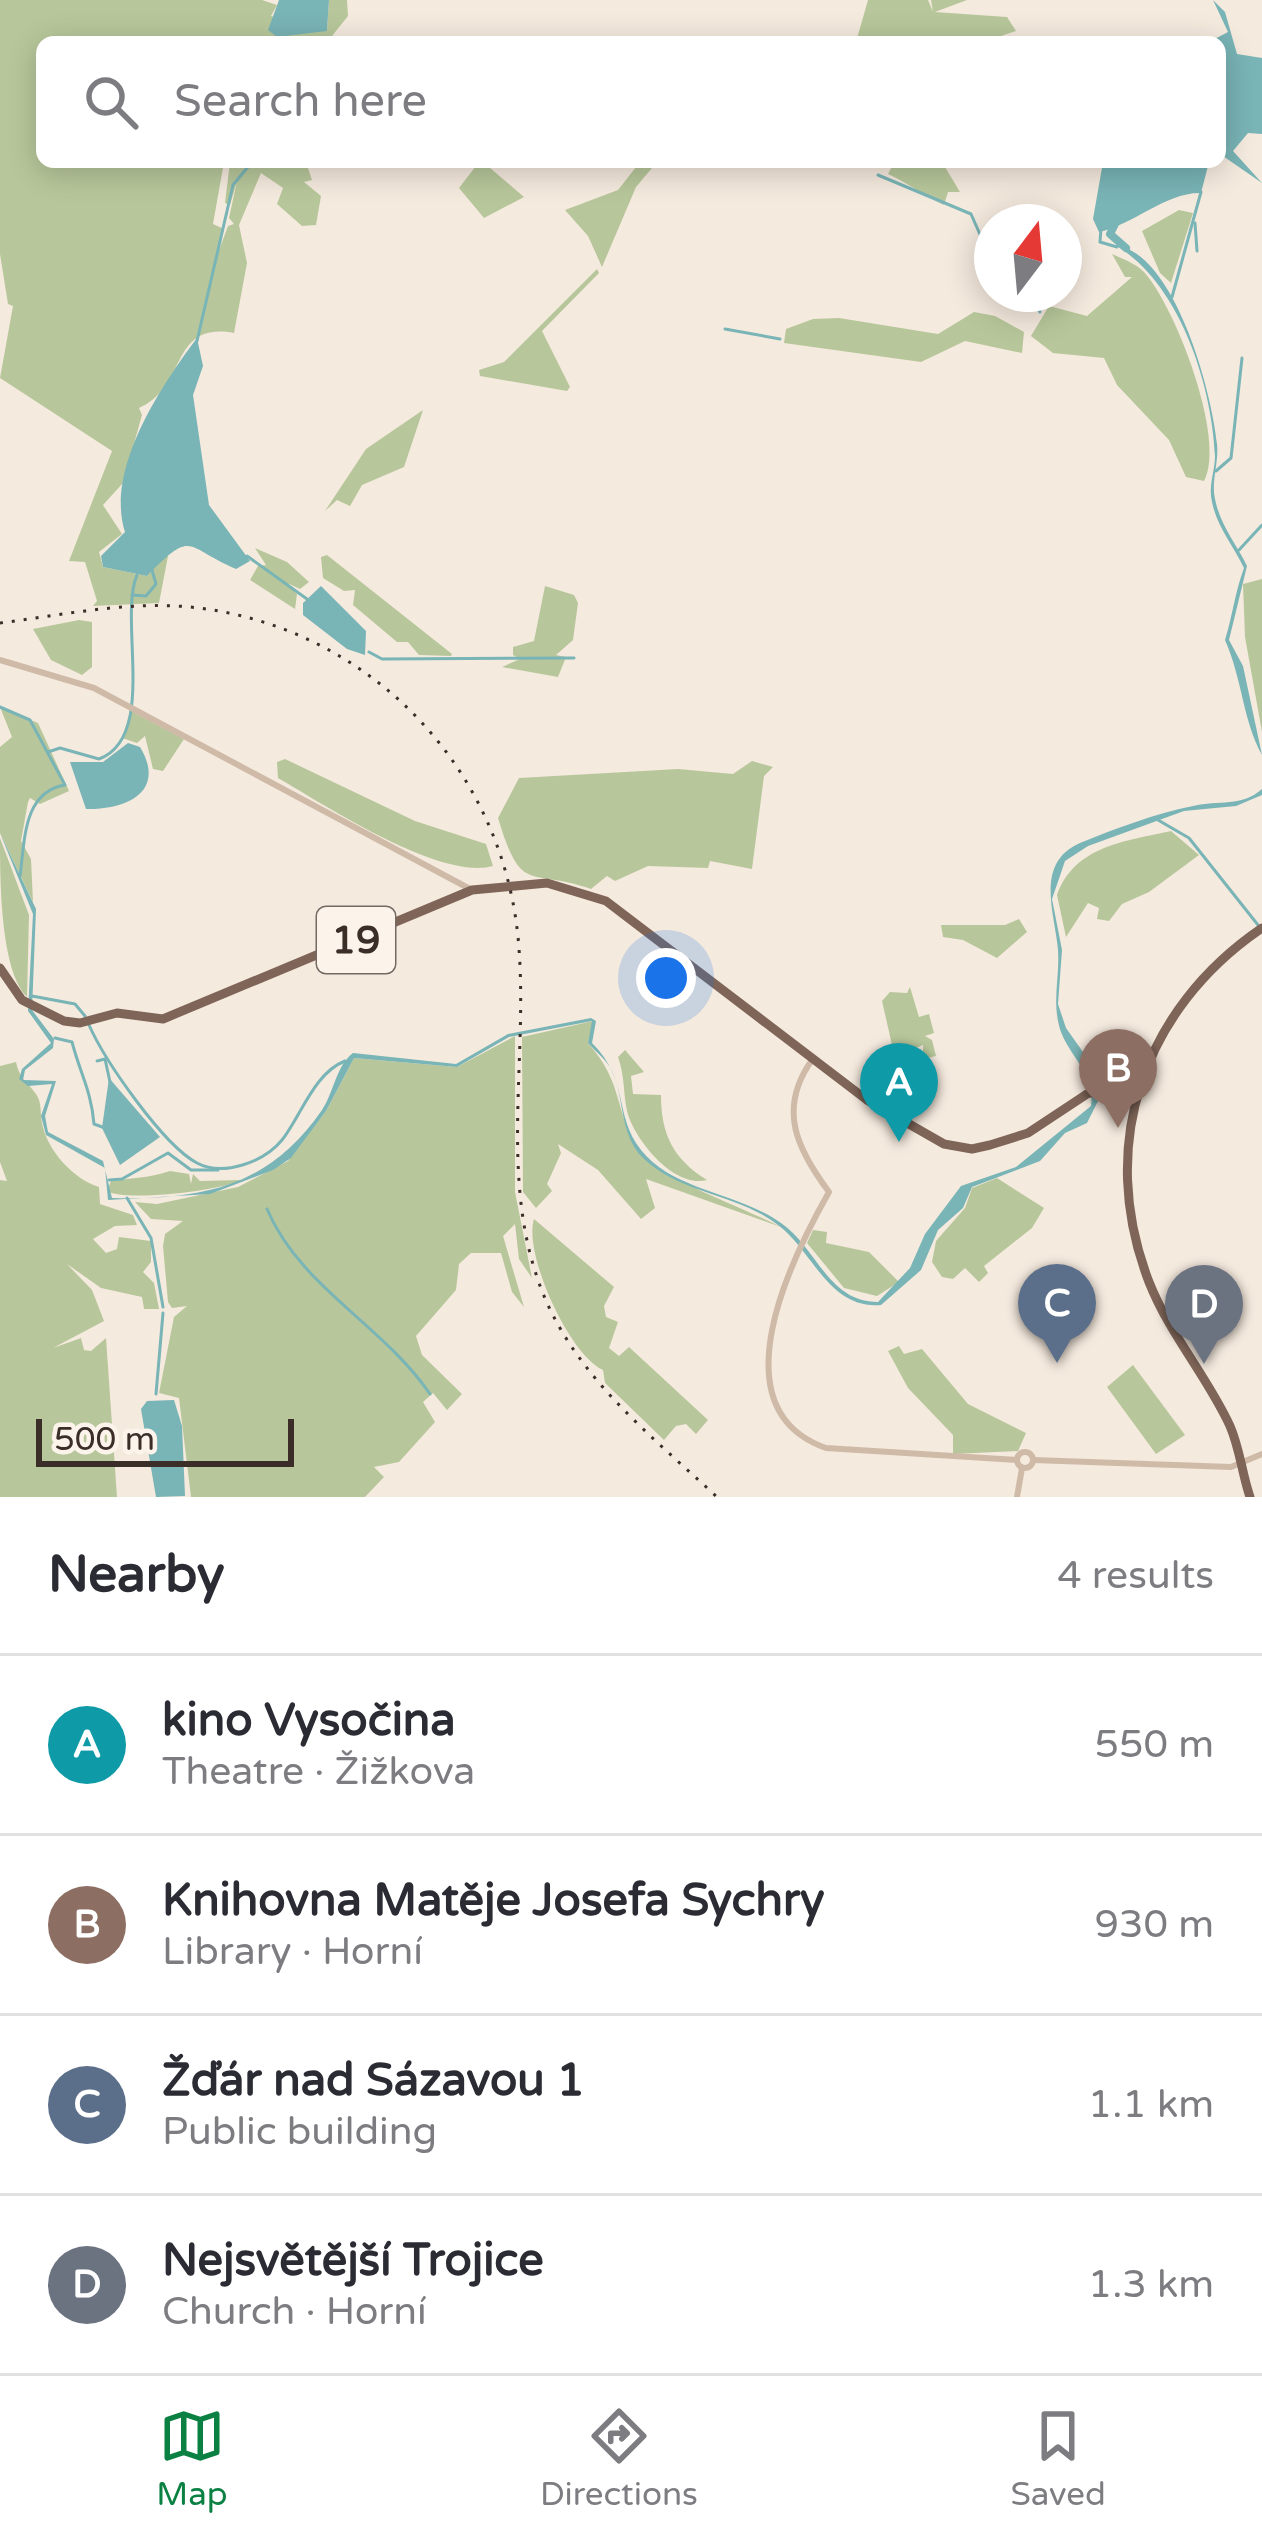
<!DOCTYPE html>
<html lang="en">
<head>
<meta charset="utf-8">
<style>
	body { margin:0; font-family:"Varela Round",sans-serif; background:#f7f7f7; color:#2b2b33 }
	.compass { position:absolute; left:974px; top:204px; width:108px; height:108px; border-radius:50%; background:#fff; box-shadow:0 6px 30px #0003; rotate:16deg }
	.scale { position:absolute; left:36px; bottom:30px; width:258px; box-sizing:border-box; padding-left:12px; border:6px solid #3b2e29; border-top:0; font-size:33px; line-height:42px; white-space:nowrap; color:#3b2e29; -webkit-text-stroke:9px #fcf4eb; paint-order:stroke }
	.you { position:absolute; left:666px; top:978px; width:42px; height:42px; margin:-30px; border:9px solid #fff; border-radius:50%; background:#1a73e8; box-shadow:0 0 0 18px #1a73e833 }
	.badge { display:grid; place-items:center; width:78px; height:78px; border-radius:50%; background:#0b8043; color:#fff; font-size:39px; font-weight:700 }
	.pin { position:absolute; translate:-50% -99px; filter:drop-shadow(0 3px 6px #0008) }
	.pin::after { content:''; position:absolute; top:63px; width:42px; height:36px; background:inherit; clip-path:polygon(0 0,100% 0,50% 100%) }
	.list { margin:0; padding:0; list-style:none }
	h2 { display:flex; justify-content:space-between; align-items:center; height:156px; margin:0; padding:0 48px; font-size:51px }
	h2 small { font-size:39px; font-weight:400; color:#7c7c81 }
	.list li { display:grid; grid-template-columns:78px 1fr auto; gap:36px; align-items:center; box-sizing:border-box; height:180px; padding:0 48px; border-top:3px solid #e1e1e2 }
	.list b { display:block; font-size:45px; white-space:nowrap }
	.list p { margin:0; font-size:39px; white-space:nowrap; color:#7c7c81 }
	.list em { font-size:39px; font-style:normal; color:#7c7c81 }
	.icon { flex:none; width:66px; height:66px; fill:none; stroke:currentColor; stroke-width:2; stroke-linecap:round; stroke-linejoin:round }
	.map { position:relative; flex:none; width:1262px; height:1497px; overflow:hidden }
	.search { position:absolute; background:#fff; box-shadow:0 6px 30px #0003; left:36px; right:36px; top:36px; height:132px; display:flex; align-items:center; gap:30px; box-sizing:border-box; padding:0 42px; border-radius:18px; color:#7c7c81; font-size:45px }
	.sheet { height:876px; background:#fff }
	nav { display:flex; justify-content:space-around; align-items:center; box-sizing:border-box; height:168px; border-top:3px solid #e1e1e2; background:#fff; font-size:33px; color:#7c7c81 }
	nav a { display:grid; justify-items:center; gap:6px }
	nav .on { color:#0b8043 }
	.map>svg:first-child { display:block }
</style>
</head>
<body>
<div class="map">
<svg width="1262" height="1497" viewBox="0 0 1262 1497">
	<rect width="100%" height="100%" fill="#f5eade"/>
	<g fill="#b8c79b">
		<path d="M0 0H262L277 5 271 16 327 31 329 0H347L348 16 332 36 318 42H42V162H224L213 224 224 229 218 253 228 226 234 224 229 218 237 181 230 205 225 203 230 162H306L312 180 304 182 321 196 316 225 302 226 277 204 283 188 261 173 239 225 247 263 234 333C169 321 188 387 139 408L142 415 123 483 103 505 122 534 99 552 103 567 147 576 169 551 159 603 93 606 97 601 85 562 69 561 112 451 0 378 13 306 8 304 0 254Z"/>
		<path d="M868 0H928L933 12 931 0H967L935 12 1007 17 1016 31 983 42H856Z"/>
		<path d="M479 162H483L524 197 484 218 459 188Z"/>
		<path d="M640 162H657L636 187 602 267 588 236 565 210 618 190Z"/>
		<path d="M894 162H942L960 192H948L944 205C925 196 909 184 888 174Z"/>
		<path d="M1179 210 1193 213 1171 283 1160 273 1142 231Z"/>
		<path d="M1112 254C1123 259 1135 263 1144 272 1175 306 1227 440 1204 481L1186 477 1169 440 1117 385 1104 358 1053 353 1031 336 1049 306 1087 316 1132 277H1125Z"/>
		<path d="M597 269 599 273 542 331 570 387 567 391 480 376 479 370 504 362Z"/>
		<path d="M974 312 995 316 1024 332 1022 353 965 341 921 362 784 343 786 329 813 319 839 318 938 334Z"/>
		<path d="M423 410 404 467 362 485 350 506 337 500 325 511 366 449Z"/>
		<path d="M255 548 287 562 309 582 300 589 287 583 297 594 295 609 250 580 258 566 266 565Z"/>
		<path d="M327 555 452 654 451 656 419 655 408 642H397L353 605 355 590 344 591 323 578 321 557Z"/>
		<path d="M1262 579V732L1245 637 1243 584Z"/>
		<path d="M545 586 574 595 578 603 573 640 556 655 566 657 558 677 502 667 520 659 513 655V647L534 641Z"/>
		<path d="M79 620 92 622V667L82 675 51 660 33 629Z"/>
		<path d="M0 707 38 723 69 791 40 804 30 798 28 802 21 841 31 859 33 902 0 833V747L12 737Z"/>
		<path d="M131 711 184 739 163 771 153 769 145 736 137 743 122 738Z"/>
		<path d="M285 759 415 821 486 844 493 866C440 881 325 805 278 778L277 762Z"/>
		<path d="M752 761 773 767 764 776 752 869 710 861 708 868 648 866 615 881 607 876 591 889C529 867 522 897 498 818L519 778 678 769 733 774Z"/>
		<path d="M1171 831 1199 855 1149 892 1122 904 1109 921 1097 919 1099 908 1088 903 1066 937 1057 895C1075 845 1127 841 1171 831Z"/>
		<path d="M0 838 29 915 27 997C0 971 0 879 0 838Z"/>
		<path d="M1019 919 1027 932 997 958 963 940 943 937 941 925H1005Z"/>
		<path d="M910 987 919 1017 929 1014 934 1033 925 1036 932 1040 936 1056 923 1059V1045L902 1054 892 1045 882 1001 890 992 907 993Z"/>
		<path d="M593 1021 588 1043C625 1085 613 1110 640 1152 655 1176 749 1210 781 1227L646 1179 655 1208 641 1219 598 1170 558 1144 561 1153 547 1184 552 1191 536 1208 523 1192 522 1037Z"/>
		<path d="M515 1036V1192L532 1278 519 1259 515 1224 503 1236 524 1307 512 1292 501 1253H471L459 1264 456 1290 416 1336 422 1355 462 1394 447 1410 433 1393 423 1402 435 1422 399 1462 374 1467 384 1477 365 1497H191L179 1398 159 1393 174 1317 187 1306 172 1308 168 1302 163 1246 165 1234 183 1221 151 1219 135 1202 157 1204 238 1187 288 1161 326 1111 354 1058 457 1067Z"/>
		<path d="M625 1050 644 1072 631 1076 633 1094 661 1095C661 1134 673 1159 707 1180 674 1189 634 1139 627 1111 623 1092 625 1077 618 1057Z"/>
		<path d="M16 1062C20 1080 27 1081 36 1094 42 1102 40 1113 42 1123 47 1150 73 1179 99 1187L100 1204 133 1215 137 1225 115 1226 93 1239 106 1253 117 1249 119 1237 151 1241V1262L143 1272 154 1283 159 1309H144L142 1297 101 1288 67 1264 92 1290 104 1321 53 1348 81 1338 84 1350 91 1351 106 1338 117 1497H0V1180L7 1181 0 1162V1066Z"/>
		<path d="M170 1171 189 1174 191 1184 193 1174 200 1181 241 1180C221 1191 124 1202 107 1191L111 1181C131 1178 150 1178 170 1171Z"/>
		<path d="M997 1178 1044 1208 1032 1228 984 1266 988 1273 979 1282 965 1268 953 1279 942 1277 932 1262 936 1241 965 1208 972 1188Z"/>
		<path d="M534 1219 614 1287 604 1306 606 1317 618 1322 609 1348 619 1356 629 1347 708 1420 696 1434 686 1424 676 1426 664 1440 605 1383 603 1370C569 1355 523 1253 534 1219Z"/>
		<path d="M813 1230 827 1232 826 1243 869 1252 899 1282 877 1296 844 1288 807 1243Z"/>
		<path d="M899 1346 904 1354 922 1349 968 1404 1026 1433 1018 1451 953 1454V1435L908 1388 888 1351Z"/>
		<path d="M1133 1365 1185 1435 1156 1454 1107 1387Z"/>
	</g>
	<g fill="#79b4b6">
		<path d="M279 0H329L327 31 277 37 268 30Z"/>
		<path d="M1213 0 1225 12 1237 54 1262 58V134L1248 133 1233 151 1262 183 1220 154V42H1209L1228 32Z"/>
		<path d="M1103 162H1209L1201 193C1166 192 1133 225 1099 232L1093 219Z"/>
		<path d="M1115 245C1175 253 1212 392 1217 444 1219 462 1211 482 1215 499 1220 525 1236 543 1247 566L1229 640 1243 666 1262 755C1243 721 1242 678 1225 640 1233 614 1235 592 1244 568 1233 545 1217 527 1212 502 1208 486 1215 471 1215 456 1212 384 1179 282 1115 245Z"/>
		<path d="M197 338 203 366 193 395 209 505 250 561 236 569C184 547 194 528 147 576L103 567 101 556 125 532C105 470 161 386 197 338Z"/>
		<path d="M321 586 366 631 365 655 347 649 303 615V603Z"/>
		<path d="M128 743 140 747C167 792 126 810 86 809L70 762H103Z"/>
		<path d="M1262 789V795L1236 806 1184 811 1088 846 1065 861 1052 899 1062 950 1058 1004 1066 1028 1100 1076 1102 1093 1087 1123 1065 1133 1040 1161 972 1187 963 1208 938 1230 921 1270 881 1305C831 1309 815 1257 783 1229 743 1194 681 1195 643 1158 619 1134 625 1099 612 1071 607 1060 596 1052 588 1043L592 1021 509 1037 457 1067 354 1058 326 1111 291 1158 273 1170 210 1194 108 1200 105 1168 46 1135 41 1116 52 1084 28 1086 19 1079 22 1069 51 1043 28 1011 33 914 0 833 36 909 32 1010 54 1039 53 1048 25 1070 23 1080 56 1081 45 1116 48 1132 103 1161 112 1198C203 1200 269 1187 322 1110 334 1092 336 1066 353 1053L456 1064 508 1034 591 1018 596 1021 592 1043C630 1081 613 1114 641 1150 673 1191 740 1193 781 1223 817 1248 828 1302 878 1302L910 1268 925 1234 961 1186 1016 1167 1091 1106C1095 1074 1071 1058 1061 1032 1051 1003 1060 979 1058 950 1055 914 1034 863 1080 843 1114 829 1157 813 1193 806 1219 800 1242 807 1262 789Z"/>
		<path d="M109 1078 160 1137 120 1165 102 1128Z"/>
		<path d="M174 1400 182 1426 185 1496 156 1497 141 1409 147 1401Z"/>
	</g>
	<g fill="none" stroke-linecap="round" stroke-linejoin="round">
		<g stroke="#79b4b6" stroke-width="3">
			<path d="M878 175 971 214 982 239"/>
			<path d="M1195 223 1197 251"/>
			<path d="M1101 228 1100 242 1117 247"/>
			<path d="M1031 294 1040 312"/>
			<path d="M1172 297 1201 192"/>
			<path d="M725 329 780 339"/>
			<path d="M197 341 233 185 252 162"/>
			<path d="M1216 471 1231 458 1242 358"/>
			<path d="M1239 550 1262 525"/>
			<path d="M247 556 307 599"/>
			<path d="M132 595 146 596 156 584 152 570"/>
			<path d="M369 652 382 659 574 658"/>
			<path d="M0 707 30 720 65 785C23 792 25 840 20 876"/>
			<path d="M48 752 60 748 99 759C158 737 118 619 137 575"/>
			<path d="M1158 820 1189 838 1258 925"/>
			<path d="M32 996 75 1004 85 1016"/>
			<path d="M89 1025C105 1061 163 1145 197 1163 223 1177 264 1162 282 1140 301 1116 314 1073 345 1061"/>
			<path d="M55 1038 72 1042C81 1076 91 1090 94 1124L105 1128"/>
			<path d="M97 1061 105 1059 110 1082"/>
			<path d="M109 1180 122 1179 168 1153 191 1170H218"/>
			<path d="M127 1198 151 1238 163 1307"/>
			<path d="M267 1209C300 1287 383 1325 430 1394"/>
			<path d="M156 1394 163 1313"/>
		</g>
		<path stroke="#79b4b6" stroke-width="8" d="M1117 220 1110 234 1126 248"/>
		<g stroke="#cfbaa8" stroke-width="6">
			<path d="M0 660 94 688 472 890"/>
			<path d="M812 1060C777 1109 797 1149 829 1192 791 1259 716 1409 826 1448L1017 1460"/>
			<circle cx="1025" cy="1460" r="8"/>
			<path d="M1033 1460 1231 1467 1262 1454"/>
			<path d="M1017 1497 1022 1468"/>
		</g>
		<g stroke="#7f6558" stroke-width="9">
			<path d="M0 968 22 1000 64 1021 80 1023 117 1013 163 1019 472 890 547 883 606 901 867 1100 944 1144 972 1149 990 1145 1028 1133 1087 1094 1120 1085 1140 1089"/>
			<path d="M1250 1497C1242 1474 1240 1449 1230 1426 1207 1376 1170 1335 1149 1282 1096 1145 1143 1009 1262 928"/>
		</g>
		<path stroke="#3b2e29" stroke-width="3" stroke-dasharray="3 9" stroke-linecap="butt" d="M0 623C62 615 127 601 190 607 369 625 507 770 519 949 527 1056 502 1171 536 1274 566 1369 646 1431 717 1497"/>
	</g>
	<g text-anchor="middle" dominant-baseline="central" stroke-width="12" stroke-linejoin="round" paint-order="stroke">
		<rect fill="#fcf4eb" stroke="#756963" stroke-width="3" x="317" y="907" width="78" height="66" rx="9"/>
		<g font-size="39" font-weight="bold" fill="#3b2e29">
			<text x="356" y="940">19</text>
		</g>
	</g>
</svg>
<svg class="compass" viewBox="-18 -18 36 36"><path d="M0-13l5 13h-10z" fill="#e53935"/><path d="M0 13l5-13h-10z" fill="#7c7c81"/></svg>
<div class="scale">500 m</div>
<div class="you"></div>
<div class="pin badge" style="left:899px;top:1142px;background:#0f9aa8">A</div>
<div class="pin badge" style="left:1118px;top:1128px;background:#8d6e63">B</div>
<div class="pin badge" style="left:1057px;top:1363px;background:#5c6f8a">C</div>
<div class="pin badge" style="left:1204px;top:1364px;background:#6b7280">D</div>
<div class="search"><svg class="icon" aria-label="search" viewBox="0 0 24 24"><circle cx="10" cy="10" r="6"/><path d="M15 15l6 6"/></svg>Search here</div>
</div>
<section class="sheet">
<h2>Nearby<small>4 results</small></h2>
<ul class="list">
<li><span class="badge" style="background:#0f9aa8">A</span><div><b>kino Vysočina</b><p>Theatre · Žižkova</p></div><em>550 m</em></li>
<li><span class="badge" style="background:#8d6e63">B</span><div><b>Knihovna Matěje Josefa Sychry</b><p>Library · Horní</p></div><em>930 m</em></li>
<li><span class="badge" style="background:#5c6f8a">C</span><div><b>Žďár nad Sázavou 1</b><p>Public building</p></div><em>1.1 km</em></li>
<li><span class="badge" style="background:#6b7280">D</span><div><b>Nejsvětější Trojice</b><p>Church · Horní</p></div><em>1.3 km</em></li>
</ul>
</section>
<nav>
<a class="on"><svg class="icon" aria-label="map" viewBox="0 0 24 24"><path d="M3 6l6-2 6 2 6-2v14l-6 2-6-2-6 2zM9 4v14M15 6v14"/></svg>Map</a>
<a><svg class="icon" aria-label="directions" viewBox="0 0 24 24"><path d="M12 3l9 9-9 9-9-9zM9 14v-3h6M13 9l2 2-2 2"/></svg>Directions</a>
<a><svg class="icon" aria-label="saved" viewBox="0 0 24 24"><path d="M7 4h10v16l-5-4-5 4z"/></svg>Saved</a>
</nav>
</body>
</html>
